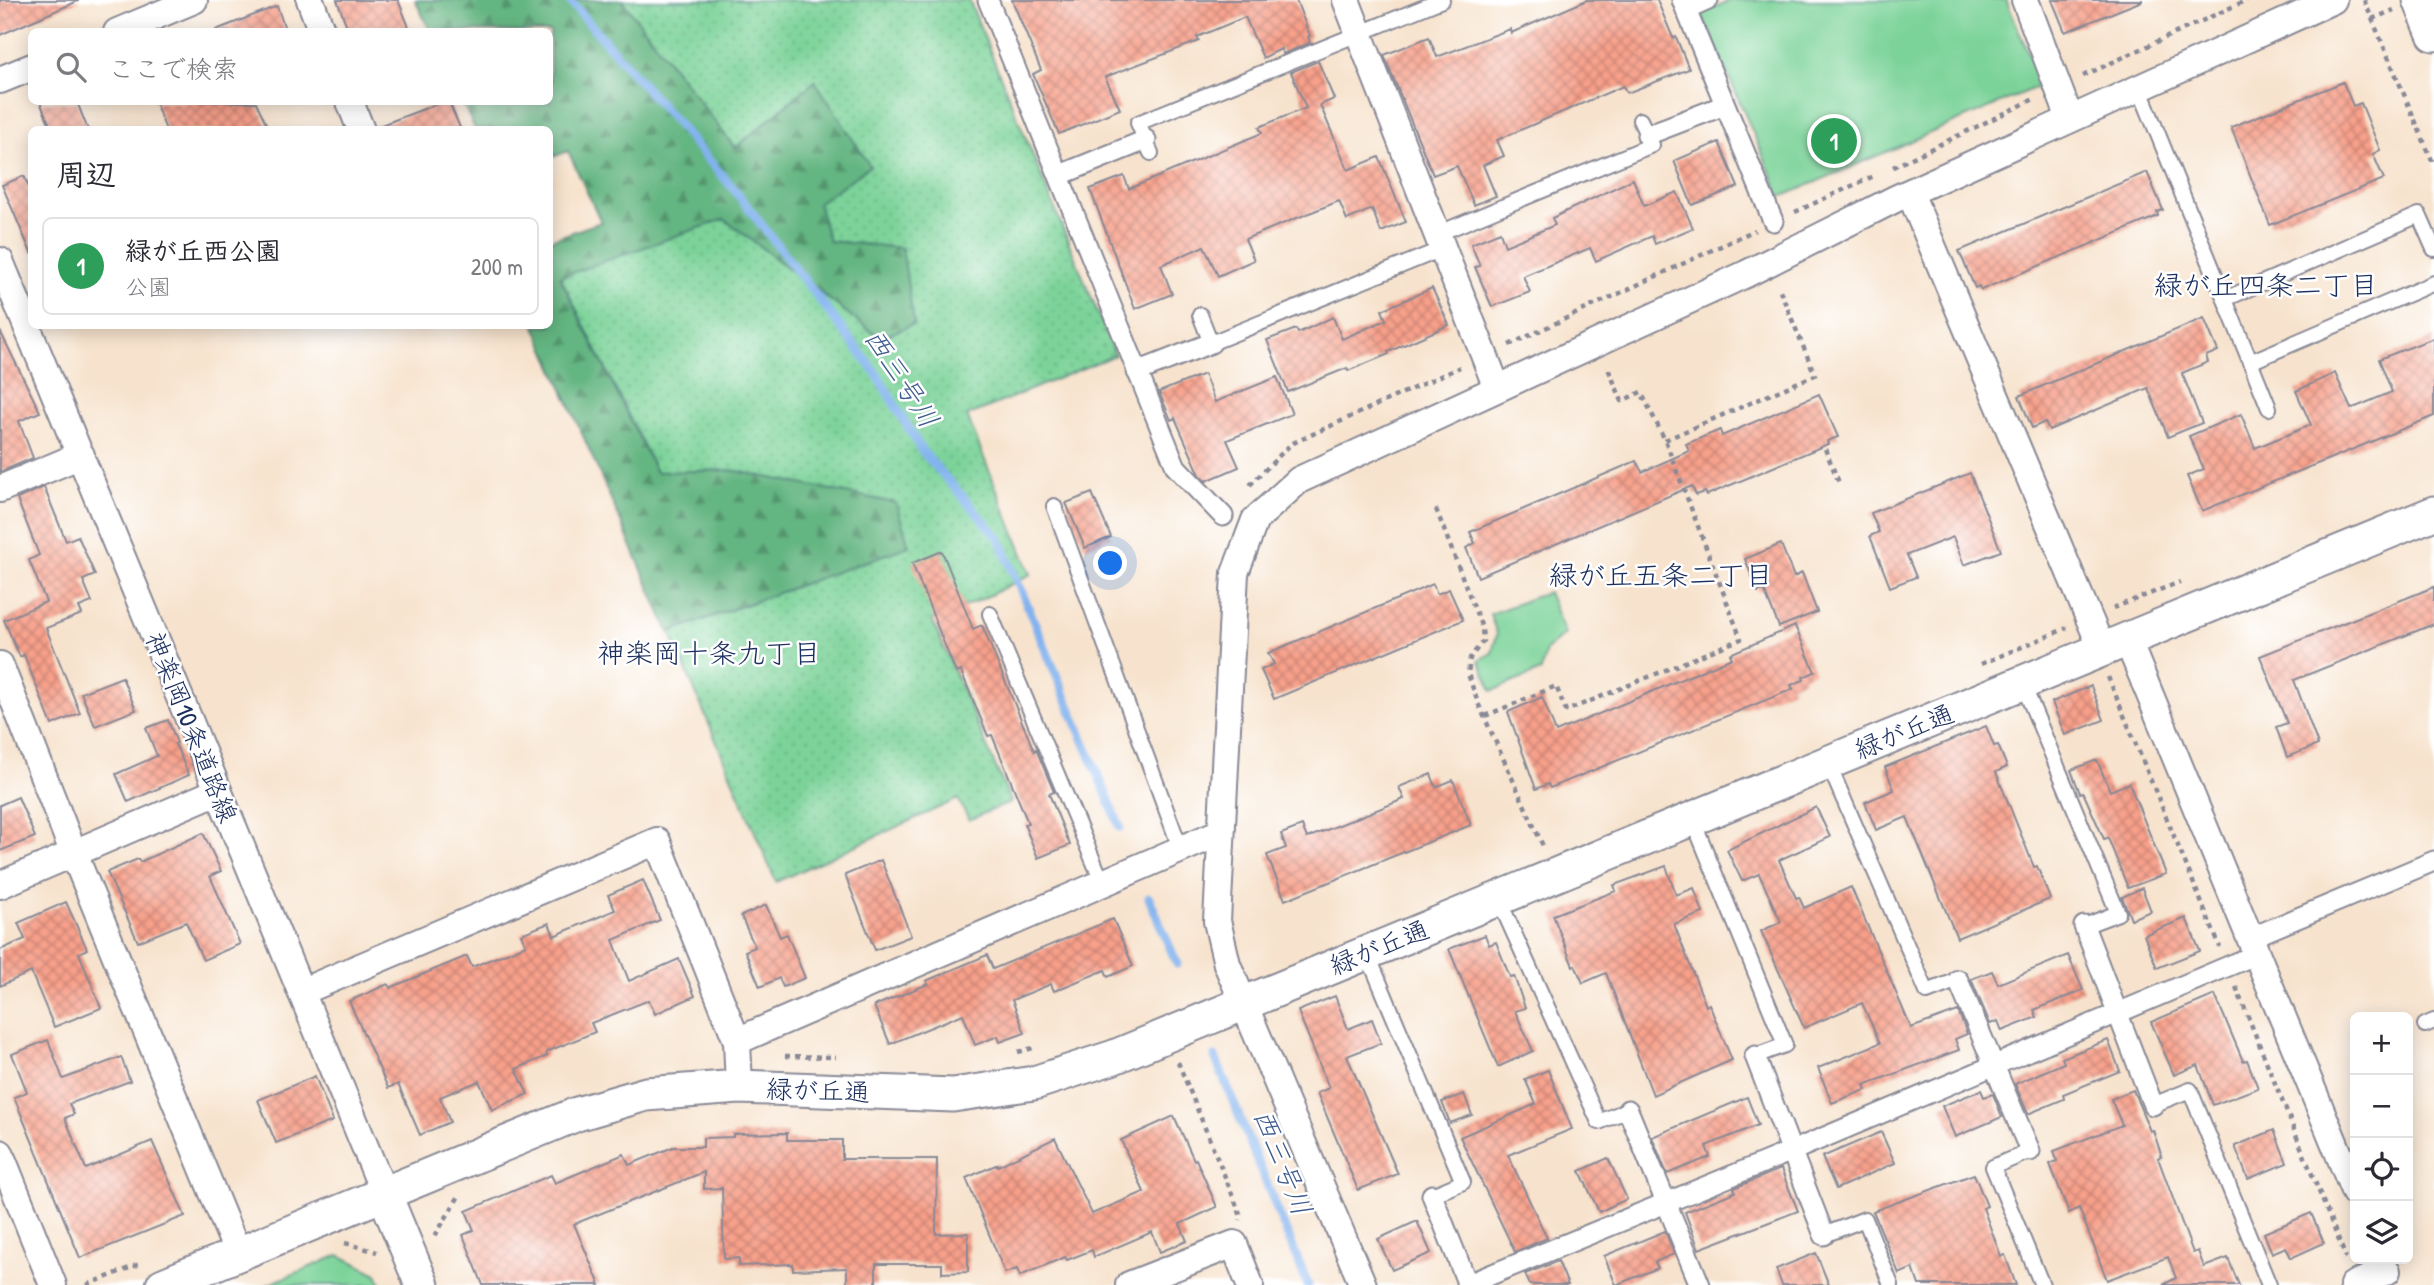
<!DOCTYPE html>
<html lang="ja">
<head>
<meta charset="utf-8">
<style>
	body { margin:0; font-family:"Patrick Hand","Klee One",sans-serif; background:#f2f2f3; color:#2b2b33 }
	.controls { position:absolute; right:21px; bottom:21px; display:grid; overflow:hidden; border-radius:10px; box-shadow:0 4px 18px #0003 }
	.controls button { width:63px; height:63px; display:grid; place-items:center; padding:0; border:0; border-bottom:2px solid #e1e1e2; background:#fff; color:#2b2b33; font:35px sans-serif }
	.you { position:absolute; left:1111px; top:564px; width:24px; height:24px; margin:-18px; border:5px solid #fff; border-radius:50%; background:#1a73e8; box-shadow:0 0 0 10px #1a73e833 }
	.badge { display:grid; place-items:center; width:46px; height:46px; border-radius:50%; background:#ea580c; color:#fff; font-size:23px; font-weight:700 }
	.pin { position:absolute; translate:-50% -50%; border:4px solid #fff; box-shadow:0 2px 7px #0006 }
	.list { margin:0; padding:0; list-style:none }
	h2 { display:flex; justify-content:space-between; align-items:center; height:91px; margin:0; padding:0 28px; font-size:30px }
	h2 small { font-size:23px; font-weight:400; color:#7c7c81 }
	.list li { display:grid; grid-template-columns:46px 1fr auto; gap:21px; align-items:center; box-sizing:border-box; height:98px; margin:0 14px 14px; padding:0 14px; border:2px solid #e1e1e2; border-radius:10px }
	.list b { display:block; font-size:26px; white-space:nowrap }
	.list p { margin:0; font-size:23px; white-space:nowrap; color:#7c7c81 }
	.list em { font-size:23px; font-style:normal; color:#7c7c81 }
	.icon { flex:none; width:38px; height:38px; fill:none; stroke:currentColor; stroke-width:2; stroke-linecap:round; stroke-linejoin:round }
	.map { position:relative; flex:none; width:2434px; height:1285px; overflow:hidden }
	.search { position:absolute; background:#fff; box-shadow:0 4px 18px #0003; left:28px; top:28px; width:525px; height:77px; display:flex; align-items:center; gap:18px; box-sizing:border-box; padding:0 24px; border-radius:10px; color:#7c7c81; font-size:26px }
	.panel { position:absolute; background:#fff; box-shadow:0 4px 18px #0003; left:28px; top:126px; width:525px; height:203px; border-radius:10px }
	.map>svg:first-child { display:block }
</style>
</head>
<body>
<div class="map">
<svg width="2434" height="1285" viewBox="0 0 2434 1285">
	<defs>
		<pattern id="grass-dots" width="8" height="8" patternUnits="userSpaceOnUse" patternTransform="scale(1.75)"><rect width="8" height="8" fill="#7bd399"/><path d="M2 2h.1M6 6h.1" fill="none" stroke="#6ab586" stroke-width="1.8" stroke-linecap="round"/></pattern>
		<pattern id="forest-firs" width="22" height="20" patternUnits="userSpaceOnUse" patternTransform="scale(1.75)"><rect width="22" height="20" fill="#64b581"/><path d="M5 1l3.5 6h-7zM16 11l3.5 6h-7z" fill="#52946d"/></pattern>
		<pattern id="building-cross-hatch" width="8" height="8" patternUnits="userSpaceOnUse" patternTransform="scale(1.75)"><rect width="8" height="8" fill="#f8a08a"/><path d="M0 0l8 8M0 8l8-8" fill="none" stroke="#c88374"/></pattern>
	</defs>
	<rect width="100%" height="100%" fill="#fff"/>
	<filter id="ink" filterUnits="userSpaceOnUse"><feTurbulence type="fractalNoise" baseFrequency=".0143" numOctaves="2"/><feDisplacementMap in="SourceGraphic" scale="14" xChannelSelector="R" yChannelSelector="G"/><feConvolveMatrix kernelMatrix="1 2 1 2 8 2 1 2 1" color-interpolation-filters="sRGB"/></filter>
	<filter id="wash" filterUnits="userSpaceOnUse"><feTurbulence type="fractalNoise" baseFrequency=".00686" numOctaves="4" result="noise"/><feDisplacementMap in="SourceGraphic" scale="28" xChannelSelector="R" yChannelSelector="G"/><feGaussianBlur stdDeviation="1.57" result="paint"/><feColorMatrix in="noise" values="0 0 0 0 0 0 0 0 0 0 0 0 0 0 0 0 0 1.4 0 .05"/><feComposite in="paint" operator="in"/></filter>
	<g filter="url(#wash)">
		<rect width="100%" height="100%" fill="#f7e3cd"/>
		<path fill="url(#grass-dots)" stroke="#4b817c" stroke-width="2" d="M622 0H969L1115 355 967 416 1031 574 982 599 932 620 1011 802 969 820 958 799 776 882 670 632 908 546 896 503 731 470 656 472 560 276 724 219 880 338 902 248 829 241 817 204 815 82 735 148Z"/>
		<path fill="url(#forest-firs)" stroke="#407270" stroke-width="2" d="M415 0H622L735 148 815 81 870 166 818 203 829 241 902 248 914 324 880 338 724 219 560 277 656 472 731 470 896 503 909 546 669 632 535 326H550V240L601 222 568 151 550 158V130L475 129 462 102H550V32L430 31Z"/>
		<g fill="#7bd399" stroke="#4b817c" stroke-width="2">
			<path d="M1732 0H2006L2042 85 1781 197 1701 13Z"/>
			<path d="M1548 592 1565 634 1546 650 1541 671 1492 691 1479 660 1492 653 1497 634 1490 614Z"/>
			<path d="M339 1255 377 1274 382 1285H267Z"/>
		</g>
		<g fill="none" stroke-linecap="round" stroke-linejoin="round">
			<g stroke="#82b3ee" stroke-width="9">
				<path d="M569 0 733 188 876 373 922 451 999 538 1120 827"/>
				<path d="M1149 898 1177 964"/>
				<path d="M1215 1057 1308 1285"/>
			</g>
		</g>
		<g id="blocks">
			<g fill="url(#building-cross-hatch)">
				<path d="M0 0H78V1L0 35Z"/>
				<path d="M337 0H398L411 32H349Z"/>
				<path d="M1012 0H1296L1310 36 1308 37 1310 43 1283 54 1281 49 1263 58 1245 17 1197 37 1199 41 1105 77 1120 109 1059 134 1033 74 1041 70Z"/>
				<path d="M1587 0H1657L1673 38 1676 37 1689 69 1627 93 1623 86 1497 140 1504 156 1483 165 1496 196 1474 205 1457 166 1433 175 1384 55 1429 37 1437 57 1510 29 1511 33Z"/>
				<path d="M2052 0H2142V1L2065 32Z"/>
				<path d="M277 6 286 32H216V30Z"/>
				<path d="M1318 61 1334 99 1320 105 1348 170 1379 157 1406 222 1381 232 1372 209 1347 220 1339 201 1245 239 1254 260 1218 276 1204 246 1161 265 1172 294 1135 309 1090 189 1124 176 1129 189 1262 133 1259 127 1306 108 1291 72Z"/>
				<path d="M2343 82 2353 106 2361 103 2380 150 2373 154 2384 179 2270 225 2231 127Z"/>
				<path d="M40 102H77L88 130H52Z"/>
				<path d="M155 102H256L269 130H166Z"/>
				<path d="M442 102H449L461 130H376V127Z"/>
				<path d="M1719 142 1738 187 1692 205 1674 161Z"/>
				<path d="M2147 172 2163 210 2157 212 2158 216 1981 290 1979 286 1975 288 1959 251Z"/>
				<path d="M24 176 32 194V255L2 185Z"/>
				<path d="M1633 179 1644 206 1677 192 1693 228 1655 244 1652 236 1596 261 1590 248 1523 276 1530 292 1492 307 1475 267 1480 266 1471 244 1500 232 1505 246 1555 225 1552 218Z"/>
				<path d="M1432 288 1449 325 1388 352 1389 354 1348 371 1347 368 1288 392 1267 340 1296 329 1298 333 1333 317 1342 339 1386 320 1382 310Z"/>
				<path d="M2204 318 2218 351 2206 356 2208 362 2182 373 2202 423 2168 437 2148 388 2049 430 2045 422 2032 428 2019 396Z"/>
				<path d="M0 331 40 412 19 421 33 458 0 472Z"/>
				<path d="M2434 338V416L2202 511 2187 476 2204 469 2189 436 2241 414 2255 448 2311 425 2296 391 2335 373 2351 409 2392 392 2379 359Z"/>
				<path d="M1204 374 1215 402 1277 377 1292 414 1227 440 1239 467 1206 481 1200 475 1175 418 1171 420 1159 392Z"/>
				<path d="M1819 394 1838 437 1827 441 1828 444 1707 495 1705 492 1696 495 1692 486 1478 577 1466 548 1475 543 1470 532 1636 461 1642 472 1689 451 1686 444 1720 430 1722 436Z"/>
				<path d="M1970 473 2001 551 1964 565 1953 537 1907 555 1916 577 1890 587 1870 536 1879 532 1871 513Z"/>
				<path d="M44 487 66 541 78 536 95 575 83 580 92 602 79 607 82 614 46 628 80 713 52 725 24 655 20 657 4 620 46 602 29 560 39 555 17 499Z"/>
				<path d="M1092 493 1111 537 1085 548 1066 503Z"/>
				<path d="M1781 544 1794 577 1802 573 1817 612 1779 627 1764 590 1758 592 1745 559Z"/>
				<path d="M942 551 973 629 982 625 1034 751 1036 749 1054 792 1049 794 1070 845 1038 858 1024 824 1028 823 992 735 988 736 961 671 956 673 912 563Z"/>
				<path d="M1433 584 1437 594 1449 589 1463 620 1274 699 1261 670 1274 664 1268 653Z"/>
				<path d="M2434 587V624L2294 680 2318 745 2287 757 2276 727 2287 723 2260 656Z"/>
				<path d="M1795 626 1815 672 1803 677 1804 680 1791 685 1793 689 1550 788 1548 784 1536 789 1508 712 1542 697 1556 732 1732 658 1730 654Z"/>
				<path d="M122 677 136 710 95 726 81 693Z"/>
				<path d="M2091 686 2104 720 2065 735 2052 702Z"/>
				<path d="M168 720 177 743 175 744 189 775 128 802 116 774 157 756 146 728Z"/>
				<path d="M1986 726 1994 746 1998 745 2007 767 1996 772 2034 867 2037 866 2050 899 1957 938 1907 817 1876 830 1865 802 1894 790 1885 767Z"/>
				<path d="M2097 760 2110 791 2129 783 2166 874 2128 888 2108 838 2104 839 2083 792 2080 793 2071 770Z"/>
				<path d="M1431 774 1436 787 1453 780 1471 825 1285 900 1267 855 1286 848 1281 834 1302 826 1307 838 1404 799 1399 787Z"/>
				<path d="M18 797 35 837 0 851V805Z"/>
				<path d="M1816 807 1830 837 1779 860 1796 898 1799 897 1804 908 1851 887 1911 1028 1958 1011 1967 1034 1955 1039 1959 1050 1864 1085 1866 1090 1832 1103 1818 1068 1880 1043 1862 1003 1804 1028 1761 931 1781 922 1759 874 1742 881 1727 850Z"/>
				<path d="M203 833 221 871 210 876 240 944 203 960 186 922 138 942 107 872 138 859 140 862Z"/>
				<path d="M881 860 911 936 875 950 845 875Z"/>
				<path d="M1666 866 1676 895 1694 888 1703 913 1674 924 1706 1006 1709 1004 1732 1060 1653 1095 1606 973 1583 983 1575 965 1573 966 1553 915 1616 891 1614 885Z"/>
				<path d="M643 880 660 920 613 940 629 981 679 959 695 996 655 1014 649 1000 591 1023 595 1032 546 1052 547 1056 516 1069 528 1094 492 1110 479 1081 440 1097 450 1122 420 1135 398 1084 388 1088 349 1001 388 984 390 988 467 956 472 967 526 945 521 934 549 923 554 936 615 910 608 895Z"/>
				<path d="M2142 888 2151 911 2131 919 2122 897Z"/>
				<path d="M66 902 87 949 79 953 101 1008 54 1027 31 972 0 986V950L25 939 18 923Z"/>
				<path d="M766 905 780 937 787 934 805 978 783 987 779 978 760 987 745 951 755 947 741 916Z"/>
				<path d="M2186 918 2200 951 2157 968 2144 935Z"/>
				<path d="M1113 919 1133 966 1108 977 1105 970 1054 991 1051 984 1012 1000 1025 1033 1000 1042 998 1036 975 1045 963 1014 890 1044 874 1006 928 984 926 981 987 955 993 969Z"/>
				<path d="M1485 935 1489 945 1496 942 1510 977 1514 976 1525 1008 1515 1011 1533 1051 1498 1067 1449 949Z"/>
				<path d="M2068 955 2083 990 2034 1010 2037 1017 2002 1031 1998 1021 1990 1024 1971 979 1992 971 1998 984Z"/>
				<path d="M2215 995 2243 1061 2247 1060 2258 1088 2213 1105 2198 1065 2174 1075 2151 1022Z"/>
				<path d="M1335 996 1348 1029 1372 1019 1381 1043 1347 1056 1398 1174 1358 1190 1317 1093 1329 1088 1298 1011Z"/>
				<path d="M48 1040 63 1079 121 1057 130 1081 69 1104 74 1114 65 1118 86 1169 152 1141 185 1216 80 1258 14 1097 27 1092 12 1054Z"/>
				<path d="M2108 1040 2120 1071 2063 1094 2064 1099 2028 1114 2015 1084 2064 1063 2062 1058Z"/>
				<path d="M1548 1070 1572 1129 1508 1155 1547 1238 1515 1252 1460 1137 1536 1104 1525 1079Z"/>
				<path d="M315 1076 333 1121 276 1143 258 1100Z"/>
				<path d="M1981 1090 1984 1097 1993 1094 2002 1117 1955 1137 1942 1106Z"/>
				<path d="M2133 1090 2150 1131 2153 1130 2162 1157 2158 1158 2193 1253 2198 1251 2204 1267 2228 1258 2239 1285H2163L2176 1278 2168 1257 2107 1280 2079 1208 2069 1213 2050 1164 2057 1161 2054 1151 2122 1125 2111 1099Z"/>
				<path d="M1464 1094 1472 1115 1450 1123 1442 1102Z"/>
				<path d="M1747 1097 1758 1125 1706 1146 1710 1157 1667 1174 1652 1137Z"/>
				<path d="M1174 1116 1194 1160 1196 1159 1217 1207 1180 1224 1187 1241 1160 1252 1152 1232 1094 1257 1092 1250 1067 1260 1065 1257 1020 1276 1017 1269 1005 1273 966 1178 998 1164V1166L1055 1138 1092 1214 1144 1192 1121 1140Z"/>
				<path d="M2274 1130 2287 1163 2248 1179 2235 1146Z"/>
				<path d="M1881 1132 1895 1163 1836 1189 1822 1157Z"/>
				<path d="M787 1133V1140H842V1159H937L936 1234 968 1233V1272L942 1273V1264H876V1285H847V1268L793 1270V1264L739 1266V1258L724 1259 722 1188 704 1189V1172L574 1224 600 1285H483L463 1235 474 1230 466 1211 551 1175 555 1183 624 1154 629 1165 673 1147H703V1138L733 1137V1134Z"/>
				<path d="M1608 1158 1627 1199 1599 1212 1580 1171Z"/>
				<path d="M1781 1169 1798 1211 1699 1249 1685 1212 1735 1192 1734 1188Z"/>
				<path d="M1974 1174 1987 1206 1983 1208 2001 1256 2005 1255 2016 1285H1919L1913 1268 1899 1274 1873 1211Z"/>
				<path d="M2311 1213 2324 1243 2291 1258 2286 1247 2272 1253 2264 1233Z"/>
				<path d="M1417 1221 1431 1253 1392 1270 1378 1239Z"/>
				<path d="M1665 1231 1674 1254 1655 1262 1658 1268 1616 1285 1604 1256Z"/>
				<path d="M1816 1253 1829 1285H1782L1776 1269Z"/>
				<path d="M1558 1261 1568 1285H1530L1525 1274Z"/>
			</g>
		</g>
	</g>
	<g filter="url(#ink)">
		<use href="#blocks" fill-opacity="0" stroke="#898996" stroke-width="2"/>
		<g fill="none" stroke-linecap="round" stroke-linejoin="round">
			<g stroke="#898996" stroke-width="18">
				<g id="service">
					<path d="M2140 90 2269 408"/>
					<path d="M1151 153 1138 123 1442 0"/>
					<path d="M1437 234 1652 145 1640 120"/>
					<path d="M2225 299 2419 215 2434 249"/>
					<path d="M1200 315 1211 343 1442 249"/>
					<path d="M2250 362 2434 283"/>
					<path d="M1054 506 1181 850"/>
					<path d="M990 614 1103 884"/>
					<path d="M2022 682 2118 913 2084 926"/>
					<path d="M1828 763 1927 992 1958 980"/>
					<path d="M1692 818 1785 1045 1755 1056"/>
					<path d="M1498 898 1599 1122 1628 1110"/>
					<path d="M1367 953 1463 1182 1432 1195"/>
					<path d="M2425 1025 2434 1021"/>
					<path d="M2153 1105 2190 1090 2269 1285"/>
					<path d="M2030 1151 1993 1167 2042 1285"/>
					<path d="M1824 1235 1865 1219 1891 1285"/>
				</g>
			</g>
			<g stroke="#898996" stroke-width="23">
				<g id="pedestrian">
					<path d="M988 0 1176 467 1223 516"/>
					<path d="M1682 0 1773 221"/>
					<path d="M1686 10 1708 0"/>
					<path d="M1647 135 1725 105"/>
					<path d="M1060 175 1146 140"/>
					<path d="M1137 372 1211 343"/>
					<path d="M2084 926 2153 1105"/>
					<path d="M2250 938 2434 861"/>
					<path d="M1958 980 2030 1151"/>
					<path d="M1755 1056 1824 1235"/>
					<path d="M1628 1110 1700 1285"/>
					<path d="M1432 1195 1468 1285"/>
					<path d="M1466 1285 1792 1151 2257 954"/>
				</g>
			</g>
			<g stroke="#898996" stroke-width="30">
				<g id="minor">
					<path d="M310 0 322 32"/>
					<path d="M1346 0 1497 388"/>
					<path d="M2025 0 2070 119"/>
					<path d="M117 32 194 0"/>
					<path d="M0 80 32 67"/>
					<path d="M350 102 361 130"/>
					<path d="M1910 193 2102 649"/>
					<path d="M0 261 384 1193"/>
					<path d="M0 489 81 455"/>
					<path d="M2127 639 2355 1193"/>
					<path d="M0 665 74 854 238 1254"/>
					<path d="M0 885 218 791"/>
					<path d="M301 992 657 841 737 1041"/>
					<path d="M739 1087 737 1041 1221 832"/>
					<path d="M0 1153 53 1285"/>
					<path d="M1129 1285 1234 1244 1250 1285"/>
					<path d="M1363 1285 1227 964 1217 921 1235 573 1255 520 1299 480 1746 274 1895 199 2333 0"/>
					<path d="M2353 1285 2387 1271"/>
				</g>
			</g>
			<g stroke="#898996" stroke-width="37">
				<g id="tertiary">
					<path d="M2420 0 2434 34"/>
					<path d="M384 1193 422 1285"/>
					<path d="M163 1285 577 1114 646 1094 739 1087 953 1095 1034 1083 1114 1057 2434 513"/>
				</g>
			</g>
			<g stroke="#898996" stroke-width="4.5" stroke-dasharray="5 5" stroke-linecap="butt">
				<path d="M2364 0 2434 165"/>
				<path d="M2372 19 2394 10"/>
				<path d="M2083 76 2247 0"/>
				<path d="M1893 167 2034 99"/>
				<path d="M1795 212 1876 175"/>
				<path d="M1509 345 1755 230"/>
				<path d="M1665 440 1815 375 1779 288"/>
				<path d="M1825 449 1840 485"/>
				<path d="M1250 485 1291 444 1460 367"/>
				<path d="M1436 509 1482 628 1483 641 1470 658 1468 674 1478 703 1543 846"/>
				<path d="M2113 608 2180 582"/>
				<path d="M1981 664 2067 628"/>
				<path d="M2108 677 2220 947"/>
				<path d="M1485 716 1556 686 1566 711 1741 639 1665 440 1641 392 1622 401 1607 366"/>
				<path d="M2236 987 2346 1258"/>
				<path d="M1018 1052 1037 1047"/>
				<path d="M785 1056 836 1057"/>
				<path d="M1178 1062 1241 1216 1240 1220"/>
				<path d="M435 1236 459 1196"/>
				<path d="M345 1243 377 1252"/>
				<path d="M87 1285 142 1263"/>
			</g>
			<use href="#service" stroke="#fff" stroke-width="14"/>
			<use href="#pedestrian" stroke="#fff" stroke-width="19"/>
			<use href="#minor" stroke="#fff" stroke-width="26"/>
			<use href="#tertiary" stroke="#fff" stroke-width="33"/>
		</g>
	</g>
	<g text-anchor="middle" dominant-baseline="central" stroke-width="5" stroke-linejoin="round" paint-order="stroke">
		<g font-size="26" fill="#1b2f5e" stroke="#fff">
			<text transform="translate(192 727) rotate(68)">神楽岡10条道路線</text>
			<text transform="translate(1904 731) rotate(-22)">緑が丘通</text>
			<text transform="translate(1379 947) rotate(-22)">緑が丘通</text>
			<text transform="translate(818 1090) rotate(2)">緑が丘通</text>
		</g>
		<g font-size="28" fill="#1b2f5e" stroke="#fff">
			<text x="2266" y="285">緑が丘四条二丁目</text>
			<text x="1661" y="575">緑が丘五条二丁目</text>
			<text x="709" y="653">神楽岡十条九丁目</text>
		</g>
		<g font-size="28" font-style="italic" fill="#3f5d90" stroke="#fff">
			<text transform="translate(902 378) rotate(57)">西三号川</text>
			<text transform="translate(1283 1162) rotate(68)">西三号川</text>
		</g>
	</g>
</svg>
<div class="controls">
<button>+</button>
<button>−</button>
<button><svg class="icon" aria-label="locate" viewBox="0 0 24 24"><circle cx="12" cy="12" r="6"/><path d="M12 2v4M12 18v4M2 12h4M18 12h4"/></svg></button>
<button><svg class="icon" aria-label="layers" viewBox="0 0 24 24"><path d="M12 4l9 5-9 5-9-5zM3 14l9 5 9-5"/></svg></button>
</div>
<div class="you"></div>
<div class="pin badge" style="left:1834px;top:141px;background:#2e9e5b">1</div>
<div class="search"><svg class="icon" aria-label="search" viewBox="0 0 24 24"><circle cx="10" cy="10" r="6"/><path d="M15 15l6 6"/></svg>ここで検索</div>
<section class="panel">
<h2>周辺<small></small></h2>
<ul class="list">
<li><span class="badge" style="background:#2e9e5b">1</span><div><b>緑が丘西公園</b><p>公園</p></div><em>200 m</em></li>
</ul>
</section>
</div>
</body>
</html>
